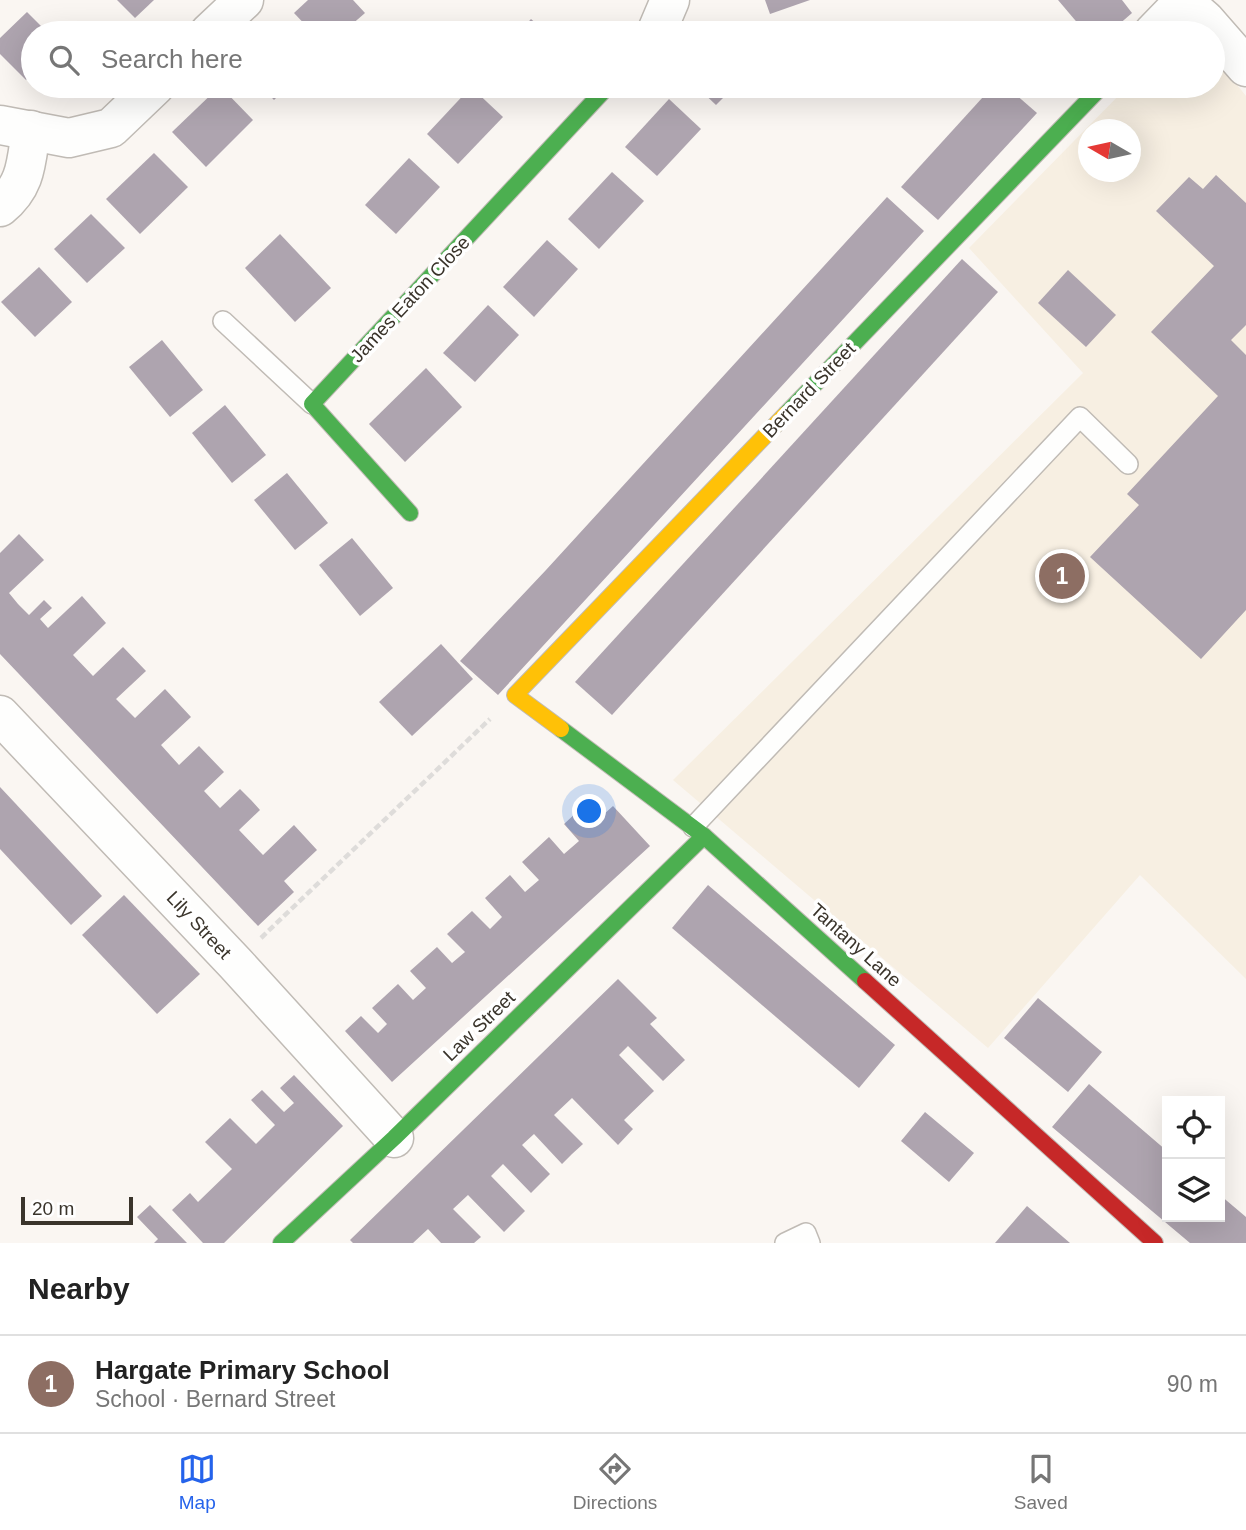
<!DOCTYPE html>
<html lang="en">
<head>
<meta charset="utf-8">
<style>
	body { margin:0; font-family:Arial,sans-serif; background:#f6f6f6; color:#222 }
	.controls { position:absolute; right:21px; bottom:21px; display:grid; overflow:hidden; border-radius:0px; box-shadow:0 7px 28px #0002 }
	.controls button { width:63px; height:63px; display:grid; place-items:center; padding:0; border:0; border-bottom:2px solid #e0e0e0; background:#fff; color:#222; font:35px sans-serif }
	.compass { position:absolute; left:1078px; top:119px; width:63px; height:63px; border-radius:50%; background:#fff; box-shadow:0 7px 28px #0002; rotate:279deg }
	.scale { position:absolute; left:21px; bottom:18px; width:112px; box-sizing:border-box; padding-left:7px; border:4px solid #3a342b; border-top:0; font-size:19px; line-height:24px; white-space:nowrap; color:#3a342b; -webkit-text-stroke:5px #fff; paint-order:stroke }
	.you { position:absolute; left:590px; top:812px; width:24px; height:24px; margin:-18px; border:5px solid #fff; border-radius:50%; background:#1a73e8; box-shadow:0 0 0 10px #1a73e833 }
	.badge { display:grid; place-items:center; width:46px; height:46px; border-radius:50%; background:#2563eb; color:#fff; font-size:23px; font-weight:700 }
	.pin { position:absolute; translate:-50% -50%; border:4px solid #fff; box-shadow:0 2px 7px #0006 }
	.list { margin:0; padding:0; list-style:none }
	h2 { display:flex; justify-content:space-between; align-items:center; height:91px; margin:0; padding:0 28px; font-size:30px }
	h2 small { font-size:23px; font-weight:400; color:#767676 }
	.list li { display:grid; grid-template-columns:46px 1fr auto; gap:21px; align-items:center; box-sizing:border-box; height:98px; padding:0 28px; border-top:2px solid #e0e0e0 }
	.list b { display:block; font-size:26px; white-space:nowrap }
	.list p { margin:0; font-size:23px; white-space:nowrap; color:#767676 }
	.list em { font-size:23px; font-style:normal; color:#767676 }
	.icon { flex:none; width:38px; height:38px; fill:none; stroke:currentColor; stroke-width:2; stroke-linecap:round; stroke-linejoin:round }
	.map { position:relative; flex:none; width:1246px; height:1243px; overflow:hidden }
	.search { position:absolute; background:#fff; box-shadow:0 7px 28px #0002; left:21px; right:21px; top:21px; height:77px; display:flex; align-items:center; gap:18px; box-sizing:border-box; padding:0 24px; border-radius:38px; color:#767676; font-size:26px }
	.sheet { height:189px; background:#fff }
	nav { display:flex; justify-content:space-around; align-items:center; box-sizing:border-box; height:98px; border-top:2px solid #e0e0e0; background:#fff; font-size:19px; color:#767676 }
	nav a { display:grid; justify-items:center; gap:4px }
	nav .on { color:#2563eb }
	.map>svg:first-child { display:block }
</style>
</head>
<body>
<div class="map">
<svg width="1246" height="1243" viewBox="0 0 1246 1243">
	<rect width="100%" height="100%" fill="#faf6f2"/>
	<path fill="#f7efe2" fill-rule="evenodd" d="M1213 55 1246 96V979L1140 875 988 1048 673 780 1083 373 969 248 1128 86H1213ZM1088 130H1130V172H1088Z"/>
	<g fill="#aea4af">
		<path d="M117 0H154L135 18Z"/>
		<path d="M308 0H353L365 13 342 33H313L294 13Z"/>
		<path d="M765 0H810L770 14Z"/>
		<path d="M1058 0H1122L1132 13 1109 33H1086Z"/>
		<path d="M27 12 48 33H33V73L26 80 0 54V38Z"/>
		<path d="M531 19 547 33H518Z"/>
		<path d="M220 86 253 120 206 167 172 132Z"/>
		<path d="M261 86H288L274 100Z"/>
		<path d="M508 86H528L519 96Z"/>
		<path d="M696 86H735L716 105Z"/>
		<path d="M993 86H1006L1037 113 938 220 901 187Z"/>
		<path d="M471 87 503 117 458 164 427 134Z"/>
		<path d="M669 99 701 129 657 176 625 147Z"/>
		<path d="M154 153 188 187 140 234 106 199Z"/>
		<path d="M409 158 440 187 396 234 365 205Z"/>
		<path d="M612 172 644 201 599 249 568 219Z"/>
		<path d="M1216 175 1246 203V325L1231 340 1246 355V610L1201 659 1090 557 1139 505 1127 494 1218 396 1151 332 1214 266 1156 211 1189 177 1203 189Z"/>
		<path d="M887 197 924 231 498 695 460 661 546 570Z"/>
		<path d="M91 214 125 248 87 283 54 249Z"/>
		<path d="M280 234 331 288 295 322 245 268Z"/>
		<path d="M547 240 578 269 534 317 503 287Z"/>
		<path d="M962 259 998 292 612 715 575 682Z"/>
		<path d="M39 267 72 302 35 337 1 302Z"/>
		<path d="M1068 270 1116 315 1086 347 1038 303Z"/>
		<path d="M488 305 519 335 475 382 443 353Z"/>
		<path d="M162 340 203 390 170 417 129 367Z"/>
		<path d="M426 368 462 407 405 462 369 424Z"/>
		<path d="M225 405 266 455 232 483 192 433Z"/>
		<path d="M287 473 328 523 295 550 254 500Z"/>
		<path d="M19 534 44 560 9 593 18 604 29 615 44 600 52 608 40 619 48 628 82 596 106 623 73 655 93 676 123 647 146 671 116 699 135 718 165 689 191 717 161 745 179 765 199 746 224 772 204 791 220 808 240 789 251 800 260 810 239 830 263 855 294 825 317 850 284 881 294 892 258 926 0 654V553Z"/>
		<path d="M352 538 393 588 360 616 319 565Z"/>
		<path d="M441 644 473 679 412 736 379 702Z"/>
		<path d="M0 787 102 896 71 925 0 849Z"/>
		<path d="M590 800 603 815 613 806 650 846 392 1082 345 1031 361 1016 378 1033 387 1024 372 1008 384 997 398 984 413 1000 426 988 410 971 437 947 452 963 465 952 447 934 472 911 490 929 502 917 485 898 510 875 525 892 539 880 522 862 549 837 564 854 579 841 564 824Z"/>
		<path d="M708 885 895 1045 859 1088 672 928Z"/>
		<path d="M124 895 200 974 157 1014 82 935Z"/>
		<path d="M618 979 657 1018 650 1024 685 1060 663 1081 628 1046 619 1055 654 1091 624 1120 633 1129 618 1145 572 1098 554 1115 583 1144 572 1154 562 1164 534 1134 522 1145 550 1174 531 1193 503 1164 491 1176 525 1211 504 1232 468 1195 453 1209 481 1237 474 1243H441L428 1229 413 1243H353L350 1240Z"/>
		<path d="M1038 998 1102 1052 1068 1092 1004 1038Z"/>
		<path d="M294 1075 343 1126 224 1243H203L172 1210 190 1193 198 1202 232 1169 205 1142 230 1118 256 1144 275 1125 251 1100 262 1090 284 1112 294 1103 280 1088Z"/>
		<path d="M1089 1084 1167 1151V1217H1220V1195L1246 1217V1243H1190L1052 1127Z"/>
		<path d="M925 1112 974 1153 949 1182 901 1141Z"/>
		<path d="M150 1205 187 1243H154L158 1239 137 1217Z"/>
		<path d="M1027 1206 1070 1243H995Z"/>
	</g>
	<g fill="none" stroke-linecap="round" stroke-linejoin="round">
		<g stroke="#c0bbb5" stroke-width="22">
			<g id="lane">
				<path d="M223 321 312 404"/>
				<path d="M693 827 1080 417 1128 464"/>
				<path d="M785 1243 806 1233 810 1243"/>
			</g>
		</g>
		<g stroke="#c0bbb5" stroke-width="41">
			<g id="street">
				<path d="M1182 0 1205 20 1246 67"/>
				<path d="M209 33 244 0"/>
				<path d="M656 33 670 0"/>
				<path d="M1153 33 1183 2"/>
				<path d="M0 125 69 138 111 128 155 86"/>
				<path d="M0 207C27 185 26 162 31 130"/>
				<path d="M0 715 235 963 394 1138"/>
			</g>
		</g>
		<g stroke="#c0bbb5" stroke-width="18">
			<g id="fast">
				<path d="M786 414 1102 86"/>
				<path d="M410 513 312 404 608 86"/>
				<path d="M561 729 704 836 865 981"/>
				<path d="M281 1243 394 1138 704 836"/>
			</g>
		</g>
		<g stroke="#c0bbb5" stroke-width="18">
			<path id="slow" d="M561 729 515 695 786 414"/>
		</g>
		<g stroke="#c0bbb5" stroke-width="18">
			<path id="jam" d="M865 981 1155 1243"/>
		</g>
		<path stroke="#dedcda" stroke-width="4.5" stroke-dasharray="7 3.5" stroke-linecap="butt" d="M261 938 490 719"/>
		<use href="#lane" stroke="#fefefd" stroke-width="19"/>
		<use href="#street" stroke="#fefefd" stroke-width="38"/>
		<use href="#fast" stroke="#4caf50" stroke-width="16"/>
		<use href="#slow" stroke="#ffc107" stroke-width="16"/>
		<use href="#jam" stroke="#c62828" stroke-width="16"/>
	</g>
	<g text-anchor="middle" dominant-baseline="central" stroke-width="7" stroke-linejoin="round" paint-order="stroke">
		<g font-size="19" fill="#3a342b" stroke="#fff">
			<text transform="translate(410 299) rotate(-47)">James Eaton Close</text>
			<text transform="translate(809 390) rotate(-46)">Bernard Street</text>
			<text transform="translate(199 925) rotate(47)">Lily Street</text>
			<text transform="translate(856 945) rotate(42)">Tantany Lane</text>
			<text transform="translate(479 1026) rotate(-44)">Law Street</text>
		</g>
	</g>
</svg>
<div class="controls">
<button><svg class="icon" aria-label="locate" viewBox="0 0 24 24"><circle cx="12" cy="12" r="6"/><path d="M12 2v4M12 18v4M2 12h4M18 12h4"/></svg></button>
<button><svg class="icon" aria-label="layers" viewBox="0 0 24 24"><path d="M12 4l9 5-9 5-9-5zM3 14l9 5 9-5"/></svg></button>
</div>
<svg class="compass" viewBox="-18 -18 36 36"><path d="M0-13l5 13h-10z" fill="#e53935"/><path d="M0 13l5-13h-10z" fill="#767676"/></svg>
<div class="scale">20 m</div>
<div class="you"></div>
<div class="pin badge" style="left:1062px;top:576px;background:#8d6e63">1</div>
<div class="search"><svg class="icon" aria-label="search" viewBox="0 0 24 24"><circle cx="10" cy="10" r="6"/><path d="M15 15l6 6"/></svg>Search here</div>
</div>
<section class="sheet">
<h2>Nearby<small></small></h2>
<ul class="list">
<li><span class="badge" style="background:#8d6e63">1</span><div><b>Hargate Primary School</b><p>School · Bernard Street</p></div><em>90 m</em></li>
</ul>
</section>
<nav>
<a class="on"><svg class="icon" aria-label="map" viewBox="0 0 24 24"><path d="M3 6l6-2 6 2 6-2v14l-6 2-6-2-6 2zM9 4v14M15 6v14"/></svg>Map</a>
<a><svg class="icon" aria-label="directions" viewBox="0 0 24 24"><path d="M12 3l9 9-9 9-9-9zM9 14v-3h6M13 9l2 2-2 2"/></svg>Directions</a>
<a><svg class="icon" aria-label="saved" viewBox="0 0 24 24"><path d="M7 4h10v16l-5-4-5 4z"/></svg>Saved</a>
</nav>
</body>
</html>
